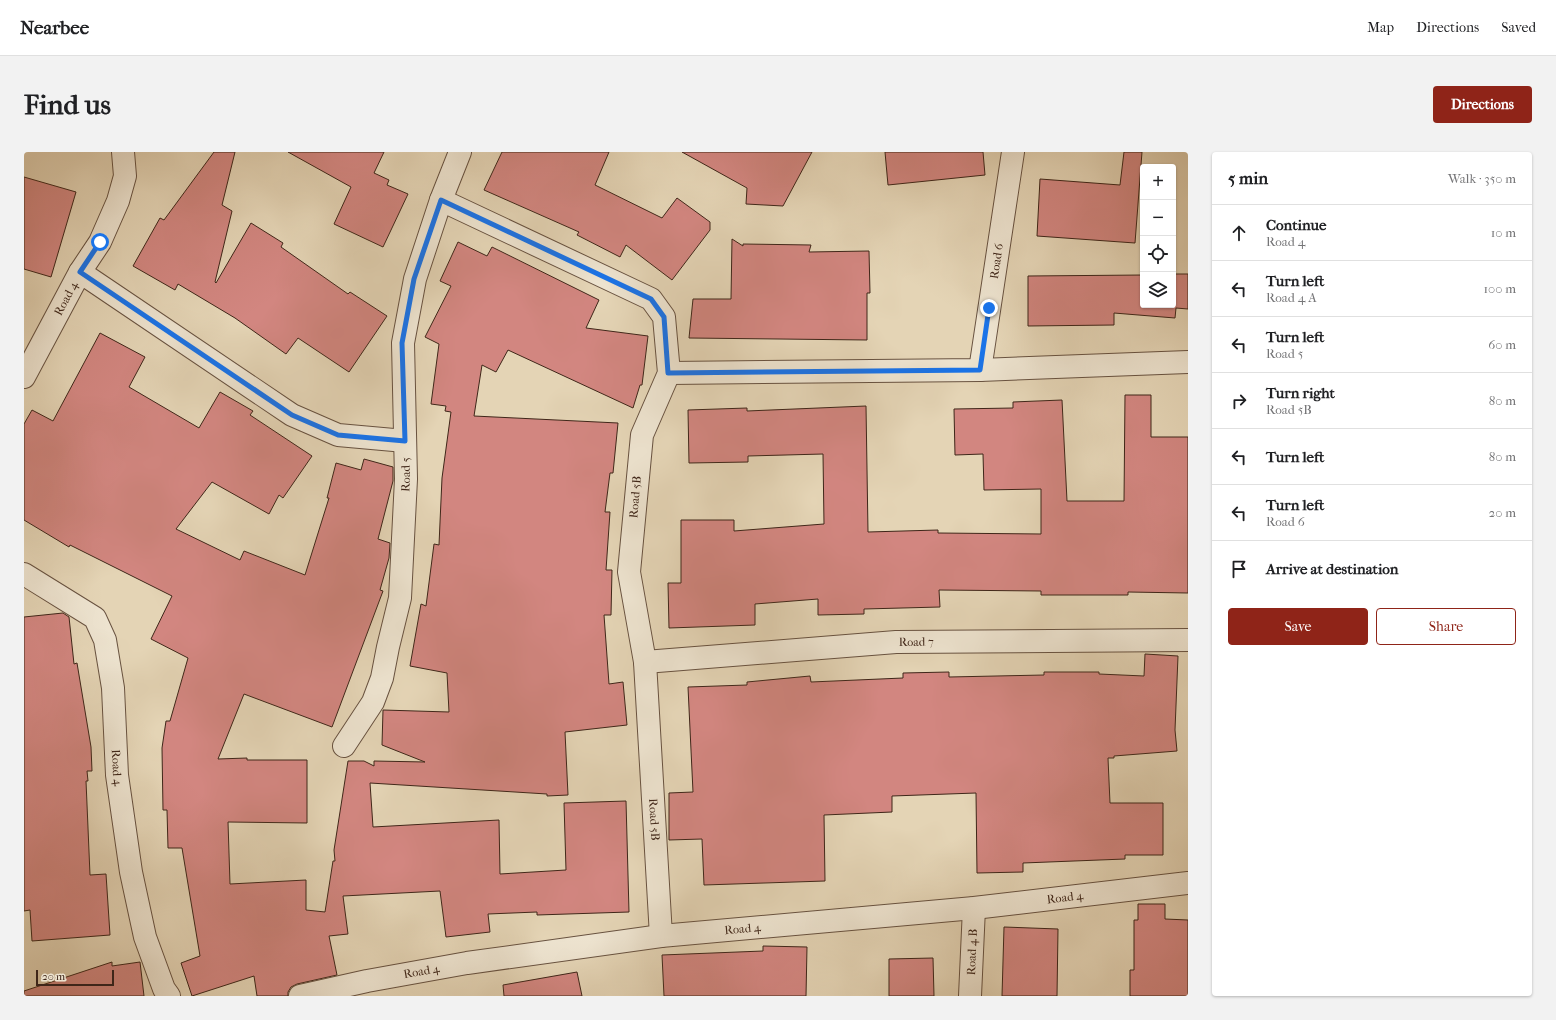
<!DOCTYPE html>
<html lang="en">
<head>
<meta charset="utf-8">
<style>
	body { margin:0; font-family:"IM FELL French Canon",serif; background:#f2f2f2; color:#202124 }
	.controls { position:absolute; right:12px; top:12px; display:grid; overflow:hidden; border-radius:4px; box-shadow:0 1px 3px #0004 }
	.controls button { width:36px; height:36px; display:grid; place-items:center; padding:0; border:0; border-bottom:1px solid #e0e0e0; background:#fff; color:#202124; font:20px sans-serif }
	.scale { position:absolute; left:12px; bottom:10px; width:78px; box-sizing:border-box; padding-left:4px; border:2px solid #3f2619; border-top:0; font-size:11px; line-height:14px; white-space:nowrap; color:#3f2619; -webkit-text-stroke:3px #ede3cf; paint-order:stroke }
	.stop { position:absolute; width:12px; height:12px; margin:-9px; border:3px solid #1a73e8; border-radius:50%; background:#fff }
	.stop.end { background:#1a73e8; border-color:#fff; box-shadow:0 1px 4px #0008 }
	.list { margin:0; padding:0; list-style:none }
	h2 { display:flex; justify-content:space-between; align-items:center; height:52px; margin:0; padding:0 16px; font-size:17px }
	h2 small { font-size:13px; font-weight:400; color:#757577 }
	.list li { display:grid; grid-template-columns:26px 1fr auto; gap:12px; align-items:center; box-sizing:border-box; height:56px; padding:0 16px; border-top:1px solid #e0e0e0 }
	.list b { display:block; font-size:15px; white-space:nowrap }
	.list p { margin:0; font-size:13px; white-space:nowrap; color:#757577 }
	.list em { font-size:13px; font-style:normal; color:#757577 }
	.actions { display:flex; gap:8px; padding:12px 16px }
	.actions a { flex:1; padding:9px 0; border:1px solid #8f2418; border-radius:4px; text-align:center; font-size:14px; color:#8f2418 }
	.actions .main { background:#8f2418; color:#fff }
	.icon { flex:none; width:22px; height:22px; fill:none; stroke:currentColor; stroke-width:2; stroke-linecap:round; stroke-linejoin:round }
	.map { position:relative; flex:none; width:1164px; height:844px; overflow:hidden; border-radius:4px }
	header { display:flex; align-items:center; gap:24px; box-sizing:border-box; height:56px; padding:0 20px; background:#fff; border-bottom:1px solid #e0e0e0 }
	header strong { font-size:19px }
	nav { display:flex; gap:22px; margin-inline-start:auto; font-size:14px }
	.intro { display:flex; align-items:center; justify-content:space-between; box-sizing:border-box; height:96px; padding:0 24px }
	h1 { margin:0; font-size:28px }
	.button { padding:10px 18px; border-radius:4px; background:#8f2418; color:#fff; font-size:14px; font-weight:700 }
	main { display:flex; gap:24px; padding:0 24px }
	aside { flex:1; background:#fff; border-radius:4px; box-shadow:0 1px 3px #0004 }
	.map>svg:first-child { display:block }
</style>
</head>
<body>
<header>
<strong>Nearbee</strong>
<nav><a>Map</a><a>Directions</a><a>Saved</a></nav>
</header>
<div class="intro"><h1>Find us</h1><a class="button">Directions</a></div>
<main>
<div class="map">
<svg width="1164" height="844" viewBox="0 0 1164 844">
	<rect width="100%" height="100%" fill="#e4d4b5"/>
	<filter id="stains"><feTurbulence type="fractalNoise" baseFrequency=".005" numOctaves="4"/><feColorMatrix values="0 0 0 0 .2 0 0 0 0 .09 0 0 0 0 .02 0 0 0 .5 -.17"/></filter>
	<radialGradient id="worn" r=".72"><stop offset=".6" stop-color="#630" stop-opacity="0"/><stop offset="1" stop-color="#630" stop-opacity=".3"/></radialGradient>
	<g fill="#d28680" stroke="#3f2619">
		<path d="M190 0H211L198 53 208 59 191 130 192 131 227 71 259 91 257 95 324 142 326 140 363 164 325 220 274 186 262 202 211 166 154 132 151 138 109 114 136 66 140 68Z"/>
		<path d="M264 0H360L350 21 365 28 363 33 384 42 359 95 310 72 327 35Z"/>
		<path d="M478 0H585L571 33 638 66 653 46 686 70V78L648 128 602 93 596 105 553 83 555 80 460 38Z"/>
		<path d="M658 0H788L759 54 722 52 723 36Z"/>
		<path d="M861 0H959L961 23 864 33Z"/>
		<path d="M1100 0H1118L1111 91 1013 84 1016 27 1096 33Z"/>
		<path d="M0 25 52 40 27 125 0 117Z"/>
		<path d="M708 87 719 94V92L787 93 785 100 845 99 846 141H843V188L665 186 669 147H707Z"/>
		<path d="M434 90 463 104 468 95 575 148 562 176 624 184 618 233H616L609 256 484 198 472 220 458 213 450 264 594 271 589 321H586L581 360H586L582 418H588L587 463H580L585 532 599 530 603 573 541 580 544 643 523 644V642L346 631 349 675 475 668 476 722 542 718 540 651 602 649 605 760 513 763V760L464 762 466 780 422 785 416 739 319 744 324 782 305 784 313 823 273 832 267 835 264 840V844H233L230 824 168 844 157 811 176 804 158 696H144L143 658H139L138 596 142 569H146L164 506 127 487 148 444 46 393 45 395 0 368V272L8 258 29 269 76 181 121 205 105 235 175 276 196 240 229 259 226 263 288 304 259 346 255 343 245 362 188 330 152 377 216 408 220 399 281 423 305 346H303L312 311 337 318 340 307 369 315V329L354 387 366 391 365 406 356 438 359 439 308 575 220 542 194 607 223 606V608H283V671L204 670 206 732 282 728V758L301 760 309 709H311L310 698 324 609H340L350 614V609L401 610 358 593 359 558 425 560 423 521 386 514 397 452 402 454 410 392 415 393 418 326 427 260 421 259 422 254 407 252 415 192 401 185 427 134 416 129Z"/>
		<path d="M1149 122H1164V157L1152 156 1151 166 1090 161V173L1004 174V124L1119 123V153H1149Z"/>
		<path d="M1101 243H1127V285H1164V441L1104 440V443H1017V439L915 438 916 455 840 457V462L794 463V447L731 452V473L645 476 644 431H657V368H710V379L800 372 799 302 724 304V310L665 311 664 258 723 256V259L842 254 844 380 914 378V381L1017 382V337L960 338 959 302 931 303 930 257 989 256V250L1038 248 1043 349H1100Z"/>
		<path d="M39 461 45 465 50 512 53 511 67 595 68 619H63L64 629H62L66 723 82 722 86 783 8 789 6 758 0 759V465Z"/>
		<path d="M1121 502 1154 504 1151 578 1153 599 1090 604V606H1084L1086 651H1139V703H1101V707L999 711V720L953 721 952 641 868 644V660L800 663 801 729 680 733 678 687 645 688V641L669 640 664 535 723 533V530L786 524 787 530 879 526V521L925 520V525L1020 523V520H1075V522L1120 524Z"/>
		<path d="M1114 752H1141V767L1164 768V844H1106V818H1110V768H1114Z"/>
		<path d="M980 775 1034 777 1033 844H978Z"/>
		<path d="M739 794 783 795 782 844H640L638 803 739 799Z"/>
		<path d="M909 806 910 844H865V807Z"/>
		<path d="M88 810V814L116 810 120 844H0V839Z"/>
		<path d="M553 820 558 844H480L479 833Z"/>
	</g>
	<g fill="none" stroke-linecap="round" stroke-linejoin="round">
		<g stroke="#685240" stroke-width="24">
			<g id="minor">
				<path id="s1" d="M417 48 627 147 640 165 645 221 618 283 605 420 621 510 637 784"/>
				<path d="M56 120 268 263 314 283 381 289"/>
				<path id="s2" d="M956 218 989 0"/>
				<path d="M645 221 956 218 1164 210"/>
				<path id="s3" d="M0 225 56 120 76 90 94 49 101 24 99 0"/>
				<path id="s4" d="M0 422 71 466 81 488 89 536 93 623 107 720 121 785 140 837 145 844"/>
				<path id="s5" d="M621 510 872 490 1164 488"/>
				<path id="s6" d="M320 594 349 550 358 526 364 495 376 446 382 327 379 191 391 127 417 48 436 0"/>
				<path id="s7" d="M276 844 343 829 443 811 637 784 950 756 1164 731"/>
				<path id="s8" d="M946 844 950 756"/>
			</g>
		</g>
		<use href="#minor" stroke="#ede3cf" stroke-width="22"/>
	</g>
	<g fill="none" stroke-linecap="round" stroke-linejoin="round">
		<path stroke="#1a73e8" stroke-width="5" d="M76 90 56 120 268 263 314 283 381 289 378 191 390 127 417 48 627 147 640 165 644 221 956 218 965 156"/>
	</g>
	<g text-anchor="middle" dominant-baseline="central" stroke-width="3" stroke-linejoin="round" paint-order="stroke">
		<g font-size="12" fill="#3f2619" stroke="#ede3cf">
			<text stroke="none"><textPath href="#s2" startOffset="110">Road 6</textPath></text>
			<text stroke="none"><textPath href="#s3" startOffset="89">Road 4</textPath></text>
			<text stroke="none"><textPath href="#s6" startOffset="284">Road 5</textPath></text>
			<text transform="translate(611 345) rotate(-85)">Road 5B</text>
			<text stroke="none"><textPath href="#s5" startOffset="272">Road 7</textPath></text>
			<text stroke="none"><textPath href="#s4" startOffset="236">Road 4</textPath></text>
			<text stroke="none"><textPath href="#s1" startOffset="765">Road 5B</textPath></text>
			<text stroke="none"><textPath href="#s7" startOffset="772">Road 4</textPath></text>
			<text stroke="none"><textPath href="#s7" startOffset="448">Road 4</textPath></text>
			<text stroke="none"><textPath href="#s8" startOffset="44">Road 4 B</textPath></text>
			<text stroke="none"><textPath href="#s7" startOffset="124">Road 4</textPath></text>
		</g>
	</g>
	<rect width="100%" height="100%" filter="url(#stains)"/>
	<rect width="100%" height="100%" fill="url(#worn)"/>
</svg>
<div class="controls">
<button>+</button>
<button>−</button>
<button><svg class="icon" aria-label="locate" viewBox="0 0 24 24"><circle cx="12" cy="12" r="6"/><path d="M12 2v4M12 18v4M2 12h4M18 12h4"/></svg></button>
<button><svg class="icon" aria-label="layers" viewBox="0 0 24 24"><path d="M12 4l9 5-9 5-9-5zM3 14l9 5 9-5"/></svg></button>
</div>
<div class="scale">20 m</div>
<div class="stop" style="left:76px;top:90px"></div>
<div class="stop end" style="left:965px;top:156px"></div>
</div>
<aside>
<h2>5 min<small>Walk · 350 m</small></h2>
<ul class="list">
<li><svg class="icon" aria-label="ahead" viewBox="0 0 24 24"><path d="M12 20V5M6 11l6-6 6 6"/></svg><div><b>Continue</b><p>Road 4</p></div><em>10 m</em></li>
<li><svg class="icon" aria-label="left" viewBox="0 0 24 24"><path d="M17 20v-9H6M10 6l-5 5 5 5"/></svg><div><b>Turn left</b><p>Road 4 A</p></div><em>100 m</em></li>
<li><svg class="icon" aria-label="left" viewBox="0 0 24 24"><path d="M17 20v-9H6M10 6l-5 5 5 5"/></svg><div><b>Turn left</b><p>Road 5</p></div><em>60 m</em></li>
<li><svg class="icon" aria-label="right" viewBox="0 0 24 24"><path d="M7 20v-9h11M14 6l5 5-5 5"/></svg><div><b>Turn right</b><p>Road 5B</p></div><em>80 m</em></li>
<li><svg class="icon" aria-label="left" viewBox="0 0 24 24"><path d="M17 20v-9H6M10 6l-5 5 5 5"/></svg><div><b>Turn left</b></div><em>80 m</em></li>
<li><svg class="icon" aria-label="left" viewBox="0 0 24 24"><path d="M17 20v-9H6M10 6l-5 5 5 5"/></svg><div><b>Turn left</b><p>Road 6</p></div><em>20 m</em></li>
<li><svg class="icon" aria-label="arrive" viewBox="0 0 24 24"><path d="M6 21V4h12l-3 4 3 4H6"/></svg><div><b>Arrive at destination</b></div></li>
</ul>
<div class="actions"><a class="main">Save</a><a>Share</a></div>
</aside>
</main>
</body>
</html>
